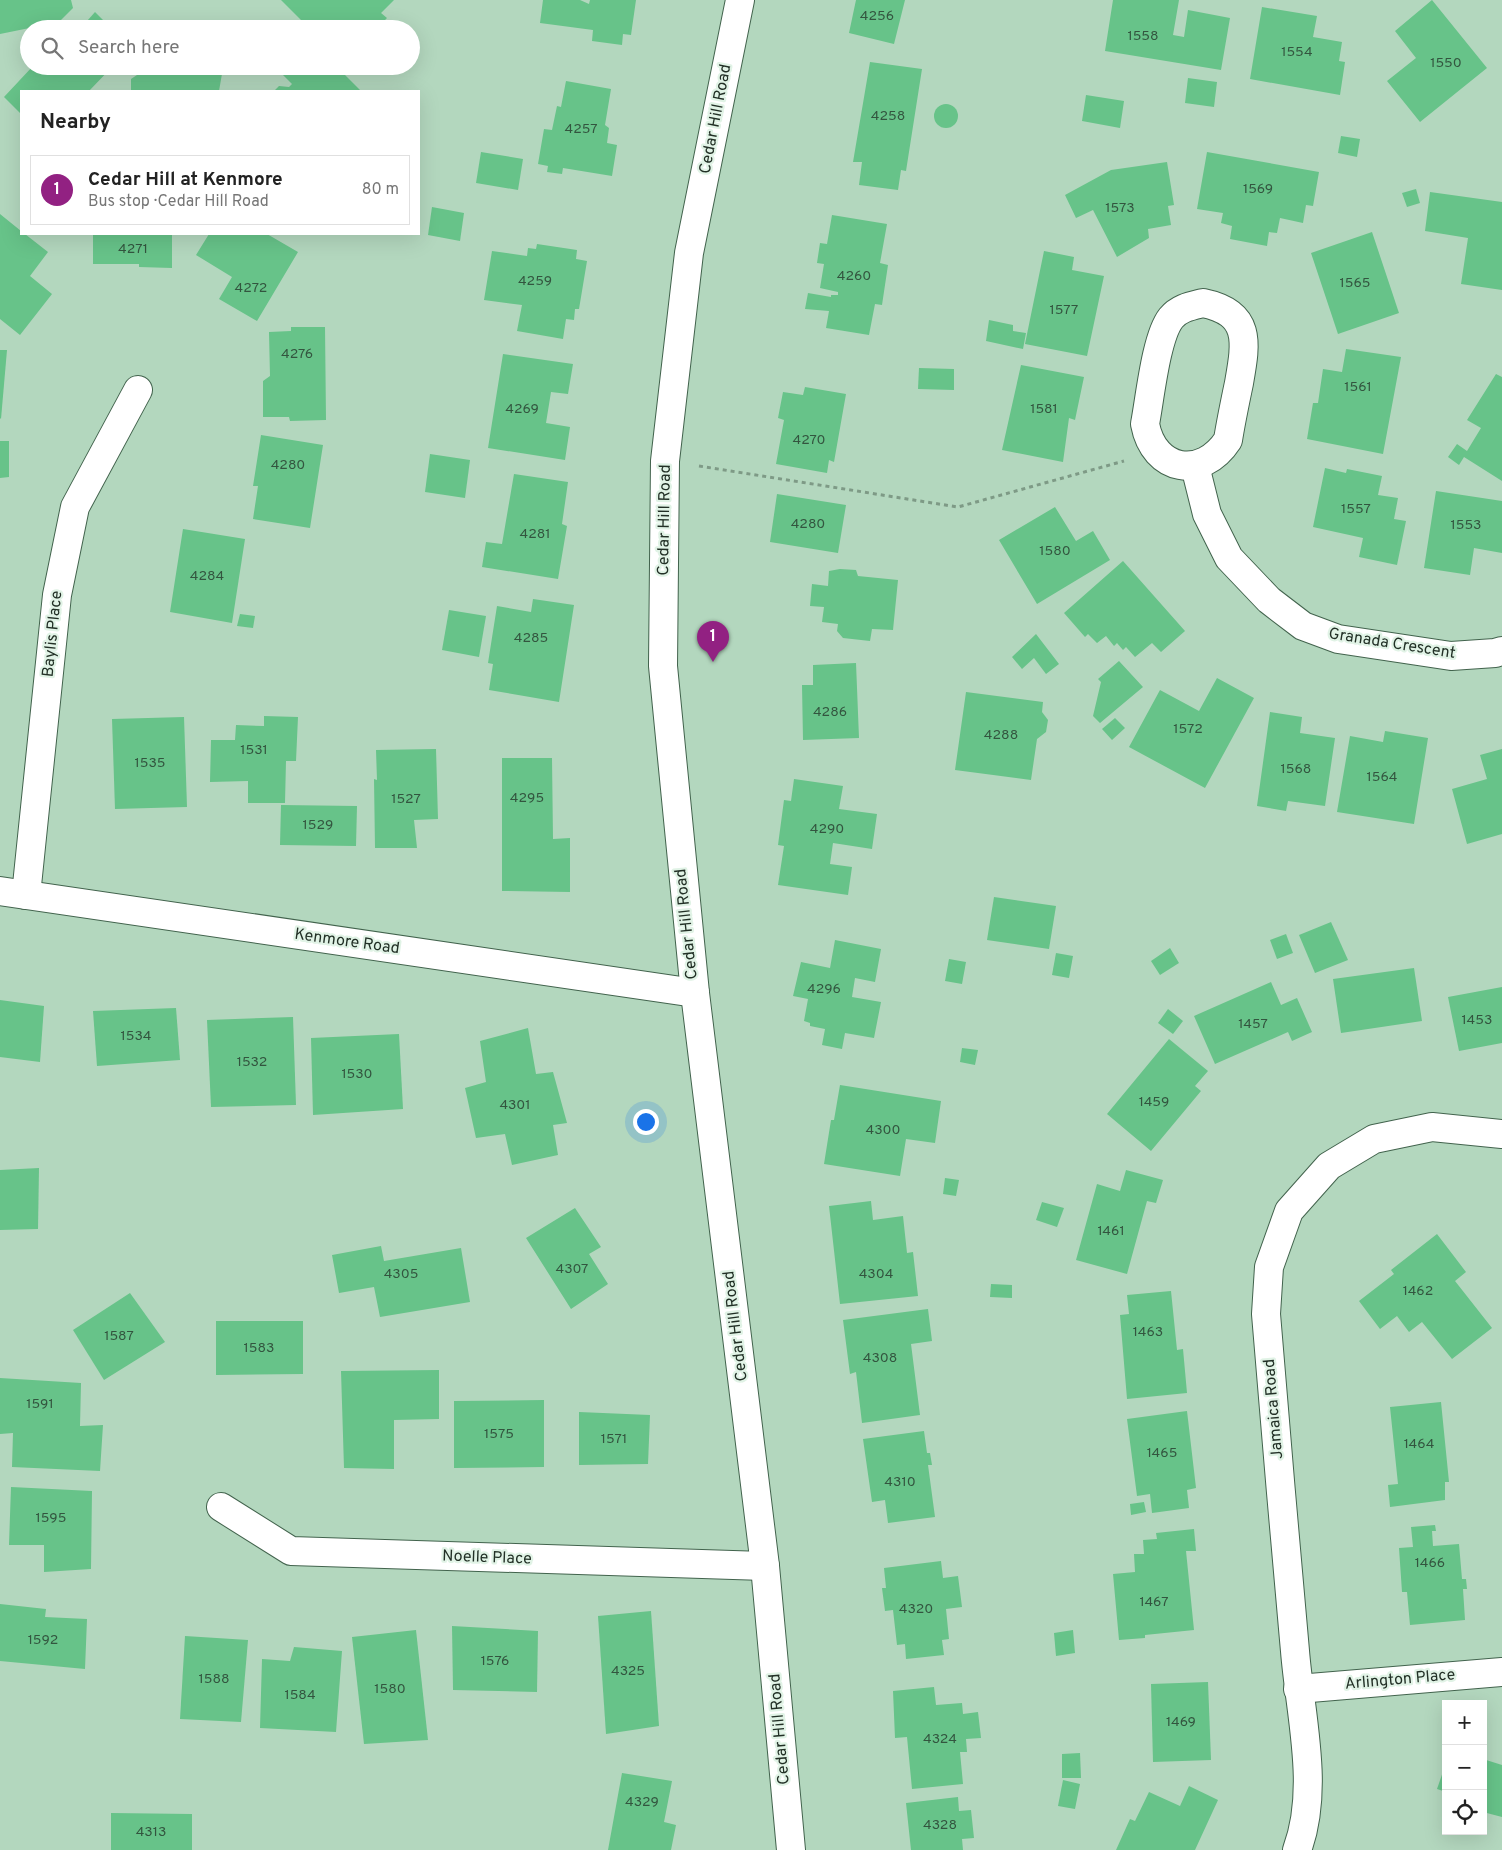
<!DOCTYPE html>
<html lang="en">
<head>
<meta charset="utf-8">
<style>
	body { margin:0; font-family:Overpass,sans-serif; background:#f6f6f6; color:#222 }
	.controls { position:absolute; right:15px; bottom:15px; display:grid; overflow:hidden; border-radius:0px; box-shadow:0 5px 20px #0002 }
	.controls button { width:45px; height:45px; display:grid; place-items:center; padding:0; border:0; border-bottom:1px solid #e0e0e0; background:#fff; color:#222; font:25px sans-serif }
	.you { position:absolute; left:645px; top:1121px; width:18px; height:18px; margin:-12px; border:4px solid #fff; border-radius:50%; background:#1a73e8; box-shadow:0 0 0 8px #1a73e833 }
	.badge { display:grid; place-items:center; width:32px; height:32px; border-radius:50%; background:#922182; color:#fff; font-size:16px; font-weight:700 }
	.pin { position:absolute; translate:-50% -41px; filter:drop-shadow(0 1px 2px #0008) }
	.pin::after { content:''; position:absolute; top:26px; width:18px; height:15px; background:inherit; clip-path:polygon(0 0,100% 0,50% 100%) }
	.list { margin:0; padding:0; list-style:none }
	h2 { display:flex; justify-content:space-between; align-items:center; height:65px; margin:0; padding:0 20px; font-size:21px }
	h2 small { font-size:16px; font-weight:400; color:#767676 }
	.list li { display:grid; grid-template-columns:32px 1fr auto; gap:15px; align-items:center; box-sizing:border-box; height:70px; margin:0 10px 10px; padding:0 10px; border:1px solid #e0e0e0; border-radius:0px }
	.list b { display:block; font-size:19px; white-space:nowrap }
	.list p { margin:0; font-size:16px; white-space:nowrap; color:#767676 }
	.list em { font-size:16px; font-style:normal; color:#767676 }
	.icon { flex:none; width:28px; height:28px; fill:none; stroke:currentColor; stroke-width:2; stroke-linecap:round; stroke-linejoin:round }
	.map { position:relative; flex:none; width:1502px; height:1850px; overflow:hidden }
	.search { position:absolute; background:#fff; box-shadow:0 5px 20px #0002; left:20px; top:20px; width:400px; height:55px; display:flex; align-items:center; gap:12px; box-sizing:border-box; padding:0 18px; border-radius:28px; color:#767676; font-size:19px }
	.panel { position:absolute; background:#fff; box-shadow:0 5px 20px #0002; left:20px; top:90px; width:400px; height:145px; border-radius:0px }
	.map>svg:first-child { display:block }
</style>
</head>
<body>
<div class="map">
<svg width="1502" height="1850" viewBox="0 0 1502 1850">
	<rect width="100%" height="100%" fill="#b3d7be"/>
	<g fill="#67c389">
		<path d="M0 0H71L73 8 59 22 0 34Z"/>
		<path d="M281 0H394L381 13 387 18 382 23 387 29H310Z"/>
		<path d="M543 0H580L589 4 590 0H636L631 35 623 34 622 45 592 41 593 30 540 23Z"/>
		<path d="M856 0H905L894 44 849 33Z"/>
		<path d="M1113 0H1179L1173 35 1184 37 1188 10 1230 18 1221 70 1105 51Z"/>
		<path d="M1432 0 1487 68 1420 122 1387 81 1416 58 1395 31Z"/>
		<path d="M1262 7 1317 16 1313 37 1342 42 1339 61 1345 62 1340 95 1250 79Z"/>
		<path d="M95 12 112 29H80Z"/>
		<path d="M870 62 922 69 906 171 901 170 898 190 859 185 862 162H853Z"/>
		<path d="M33 66H113L89 91H21V114L4 97Z"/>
		<path d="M138 66H211L223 68 219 91H131V79L137 75Z"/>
		<path d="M274 66H336L361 91H274L279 86 289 87 292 84Z"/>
		<path d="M1188 78 1217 82 1214 107 1185 103Z"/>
		<path d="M566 81 611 89 605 125 609 128 607 143 617 145 612 176 563 168 562 174 547 172 548 166 538 164 544 129 552 130 557 106 561 107Z"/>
		<path d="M1086 95 1124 101 1120 128 1082 121Z"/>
		<circle cx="946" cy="116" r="12"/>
		<path d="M1341 136 1360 139 1357 157 1338 153Z"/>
		<path d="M481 152 523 159 518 190 476 183Z"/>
		<path d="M1207 152 1319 172 1313 206 1306 205 1303 223 1280 218 1277 233 1269 232 1267 246 1230 239 1232 226 1221 223 1223 213 1197 209Z"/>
		<path d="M1167 162 1174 205 1168 206 1171 225 1148 229 1149 238 1117 257 1093 210 1076 218 1065 195 1111 170Z"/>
		<path d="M1416 189 1420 203 1407 207 1402 193Z"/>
		<path d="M1430 192 1502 202V290L1461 284 1468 238 1425 231Z"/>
		<path d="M432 207 464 213 460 241 428 235Z"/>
		<path d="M0 214 21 231V234H25L48 252 30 276 52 294 20 335 0 319Z"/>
		<path d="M832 215 887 224 880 263 888 265 882 305 875 304 869 335 826 328 829 311 805 309 808 293 831 297V295H838V292L820 288 824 264 817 263 820 243 827 244Z"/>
		<path d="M1372 232 1399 313 1338 334 1311 253Z"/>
		<path d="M93 234H172V268L139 267V264H93Z"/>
		<path d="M209 234H267L298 252 257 321 219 299 232 277 196 255Z"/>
		<path d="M537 244 577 250 576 259 587 261 579 309H575L574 320 566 319 563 339 517 331 522 305 484 300 492 251 527 256 528 248 536 249Z"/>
		<path d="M1044 251 1074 257 1072 270 1104 276 1087 356 1025 344Z"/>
		<path d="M989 320 1013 325V331L1026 333 1023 349 986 341Z"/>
		<path d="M291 327H325L326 420 290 421 289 417H263V381L270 376 269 332 291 331Z"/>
		<path d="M1346 349 1401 357 1383 454 1307 439 1313 403H1318L1323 369 1342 372Z"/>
		<path d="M0 350H7L1 419 0 418Z"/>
		<path d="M503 354 573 364 568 394 551 392 546 423 570 427 565 460 488 448Z"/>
		<path d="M1021 365 1084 377 1075 420 1069 418 1063 462 1002 450Z"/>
		<path d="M919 368 954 369V390L918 389Z"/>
		<path d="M1496 374 1502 377V481L1464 457 1459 465 1448 457 1457 444 1467 451 1481 428 1467 420Z"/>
		<path d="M805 387 846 394 834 462 829 460 827 473 776 464 784 420 778 418 783 392 803 395Z"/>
		<path d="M261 435 323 445 310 528 253 519 258 486H253Z"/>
		<path d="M0 441H9V477L0 478Z"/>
		<path d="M430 454 470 460 465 498 425 492Z"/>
		<path d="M1325 468 1346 473 1347 469 1382 476 1378 495 1398 498 1394 519 1406 521 1397 565 1359 557 1363 538 1313 527Z"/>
		<path d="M514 474 568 482 562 524 567 526 558 579 482 567 486 542 502 544Z"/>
		<path d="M1436 491 1502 501V553L1474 548 1470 575 1424 568Z"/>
		<path d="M777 494 846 505 838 553 770 542Z"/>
		<path d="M1055 507 1076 541 1093 531 1110 560 1037 604 999 540Z"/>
		<path d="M183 529 245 539 232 623 170 612Z"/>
		<path d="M1123 561 1185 631 1161 652 1152 643 1135 657 1126 647 1123 650 1117 643 1114 646 1106 636 1097 643 1088 634 1085 637 1064 613Z"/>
		<path d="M840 569 856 570 858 576 898 580 893 630 872 629 870 641 843 638 837 631 838 624 822 622 824 607 810 606 812 584 828 586 829 571Z"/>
		<path d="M533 599 574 605 559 702 489 690 493 664 488 663 497 606 531 612Z"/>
		<path d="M449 610 486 616 479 657 442 650Z"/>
		<path d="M240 614 255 616 253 628 237 626Z"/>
		<path d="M1036 634 1059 664 1046 674 1034 658 1022 669 1012 657Z"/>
		<path d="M1119 661 1143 687 1100 723 1093 716 1101 682 1098 679Z"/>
		<path d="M856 663 859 738 803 740 802 685H813V665Z"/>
		<path d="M1217 678 1254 698 1205 788 1129 747 1160 690 1199 711Z"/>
		<path d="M966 692 1043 702 1042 712 1048 720 1046 732 1037 739 1031 780 955 770Z"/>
		<path d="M1270 712 1302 717 1300 733 1335 738 1325 806 1288 801 1286 811 1257 806Z"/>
		<path d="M264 716 298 717 296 761H286L285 803H248V781L210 782 211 740H235L236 725 264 726Z"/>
		<path d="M184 717 187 807 115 809 112 719Z"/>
		<path d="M1115 718 1125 728 1112 740 1102 729Z"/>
		<path d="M1385 731 1428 738 1414 824 1337 812 1350 736 1383 742Z"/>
		<path d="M436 749 438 819 414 820 417 848H375L374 779 377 780 376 750Z"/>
		<path d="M1502 749V834L1467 844 1452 789 1487 779 1480 755Z"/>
		<path d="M502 758H552L553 839 570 838V892L502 891Z"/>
		<path d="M794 779 843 786 839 809 877 814 872 849 833 843 830 864 852 867 848 895 778 885 784 846 778 845 784 800 791 801Z"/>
		<path d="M281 805 357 806 356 846 280 845Z"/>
		<path d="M994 897 1056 906 1049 949 987 940Z"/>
		<path d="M1331 922 1348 960 1315 973 1299 935Z"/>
		<path d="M1286 934 1293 953 1277 959 1270 940Z"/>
		<path d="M835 940 881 949 875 982 855 978 852 997 881 1002 874 1038 845 1033 842 1049 822 1045 825 1029 810 1026V1023L804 1021 808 999 793 996 801 962 830 968Z"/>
		<path d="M1170 948 1179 963 1160 975 1151 961Z"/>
		<path d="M1056 953 1073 956 1069 978 1052 975Z"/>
		<path d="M949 959 966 962 962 984 945 981Z"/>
		<path d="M1414 968 1422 1021 1341 1033 1333 979Z"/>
		<path d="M1271 982 1281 1005 1297 998 1312 1032 1292 1041 1288 1032 1215 1064 1194 1016Z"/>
		<path d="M1502 987V1043L1459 1051 1448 997Z"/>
		<path d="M0 1000 44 1006 40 1062 0 1057Z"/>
		<path d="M176 1008 180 1060 97 1066 93 1011Z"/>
		<path d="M1168 1009 1183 1021 1173 1034 1158 1023Z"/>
		<path d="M293 1017 296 1105 211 1107 207 1020Z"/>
		<path d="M528 1028 536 1074 553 1072 567 1123 553 1125 558 1155 512 1165 505 1134 476 1138 465 1088 486 1082 480 1041Z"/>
		<path d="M399 1034 403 1109 313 1115 311 1038Z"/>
		<path d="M1169 1039 1208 1071 1195 1086 1201 1091 1151 1151 1107 1114Z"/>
		<path d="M962 1048 978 1050 975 1065 960 1062Z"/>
		<path d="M840 1085 941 1101 935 1143 906 1139 900 1176 824 1164 831 1120H834Z"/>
		<path d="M39 1168 38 1229 0 1230V1170Z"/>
		<path d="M1126 1170 1163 1180 1156 1203 1147 1201 1127 1274 1076 1260 1097 1184 1120 1191Z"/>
		<path d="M945 1178 959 1180 956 1196 943 1194Z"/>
		<path d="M871 1201 873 1220 903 1216 907 1253 913 1252 918 1296 840 1304 829 1206Z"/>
		<path d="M1042 1202 1064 1208 1057 1227 1036 1220Z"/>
		<path d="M575 1208 601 1247 589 1254 608 1284 571 1309 526 1238Z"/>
		<path d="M1437 1234 1466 1272 1455 1281 1492 1328 1452 1359 1422 1322 1409 1332 1397 1316 1380 1329 1359 1301 1394 1274 1391 1270Z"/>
		<path d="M381 1246 384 1261 461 1248 470 1302 380 1317 374 1287 339 1293 332 1255Z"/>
		<path d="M991 1284 1012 1285V1298L990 1297Z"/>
		<path d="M1171 1291 1177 1350 1183 1349 1187 1393 1127 1399 1120 1315 1129 1314 1127 1295Z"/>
		<path d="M130 1293 165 1342 104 1380 73 1330Z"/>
		<path d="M928 1309 932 1341 911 1344 920 1415 862 1423 856 1372 850 1374 843 1320Z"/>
		<path d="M216 1321H303V1374L216 1375Z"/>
		<path d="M439 1370V1419L394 1420V1469L344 1468 341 1371Z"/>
		<path d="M0 1378 81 1383 80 1426 103 1425 100 1471 12 1467 13 1433 0 1434Z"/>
		<path d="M544 1400V1467L454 1468V1401Z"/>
		<path d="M1441 1402 1449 1482H1445V1500L1390 1507 1388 1485 1398 1484 1390 1407Z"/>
		<path d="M1187 1411 1196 1488 1187 1490 1189 1508 1152 1513 1150 1494 1137 1496 1127 1419Z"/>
		<path d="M579 1412 650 1415 648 1464 579 1465Z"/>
		<path d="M924 1431 927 1453H930L932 1465H928L935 1517 888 1523 885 1500 872 1502 863 1439Z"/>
		<path d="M11 1487 92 1491 91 1569 44 1572V1545H9Z"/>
		<path d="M1144 1502 1146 1512 1131 1515 1130 1504Z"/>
		<path d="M1435 1525 1436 1531H1432L1433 1546 1459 1544 1462 1579H1466L1467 1589H1463L1465 1620 1410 1625 1407 1592H1402L1399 1548 1413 1547 1411 1527Z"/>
		<path d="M1194 1529 1196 1551H1186L1194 1630 1145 1635V1638L1119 1640 1113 1574 1135 1572 1134 1554H1144L1143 1540 1157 1539 1156 1533Z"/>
		<path d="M941 1561 943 1578 958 1576 962 1607 946 1609 949 1639 942 1640 944 1655 906 1659 905 1644 897 1645 893 1610 885 1611 882 1588H886L884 1568Z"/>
		<path d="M0 1604 46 1609 45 1617 87 1619 85 1669 0 1661Z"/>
		<path d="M651 1611 659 1726 606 1734 598 1616Z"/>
		<path d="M452 1626 538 1631 537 1692 453 1690Z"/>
		<path d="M416 1630 428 1740 364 1744 352 1637Z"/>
		<path d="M1073 1630 1075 1653 1056 1656 1054 1633Z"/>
		<path d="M185 1636 248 1640 241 1722 180 1719Z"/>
		<path d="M294 1647 342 1651 336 1732 260 1728 262 1659 290 1661Z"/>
		<path d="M1208 1682 1211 1760 1153 1762 1151 1684Z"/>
		<path d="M934 1687 936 1705 962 1703 963 1714 978 1712 981 1738 966 1739 967 1752H960L963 1784 912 1789 907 1737 895 1738 893 1691Z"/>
		<path d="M1080 1753 1081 1778H1062V1754Z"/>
		<path d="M1483 1759 1502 1765V1817L1483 1812Z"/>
		<path d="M1446 1763V1792L1437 1789Z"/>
		<path d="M622 1773 672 1781 664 1822 676 1825 671 1850H608Z"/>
		<path d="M1063 1780 1080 1784 1075 1809 1058 1806Z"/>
		<path d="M1189 1786 1218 1800 1195 1850H1116L1130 1819 1135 1821 1149 1792 1180 1806Z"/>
		<path d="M958 1797 959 1811 971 1810 974 1838 962 1839 963 1850H911L906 1803Z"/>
		<path d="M111 1813 192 1814V1850H111Z"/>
	</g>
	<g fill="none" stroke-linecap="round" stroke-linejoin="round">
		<g stroke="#42634d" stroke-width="30">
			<g id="minor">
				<path d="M740 0 689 253 665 461 663 666 695 993 765 1566 791 1850"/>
				<path d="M1203 303C1252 313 1246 343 1239 383 1235 402 1231 421 1228 440 1202 480 1154 472 1145 424 1150 398 1156 337 1171 318 1179 308 1191 306 1203 303Z"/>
				<path d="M1195 466 1207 514 1229 558 1269 600 1303 626 1338 639 1451 656 1495 653 1502 651"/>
				<path d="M0 891 695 993"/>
				<path d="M26 895 57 595 75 507 138 390"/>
				<path d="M221 1507 291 1551 765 1566"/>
				<path d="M1298 1689 1502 1672"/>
				<path d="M1297 1850C1320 1788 1300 1715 1295 1651 1285 1539 1275 1426 1266 1314L1269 1267 1289 1211 1329 1166 1374 1139 1432 1127 1502 1134"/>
			</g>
		</g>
		<path stroke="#7e9a86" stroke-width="3" stroke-dasharray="4 4" stroke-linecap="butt" d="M699 466 958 507 1124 461"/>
		<use href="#minor" stroke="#fff" stroke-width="28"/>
	</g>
	<g text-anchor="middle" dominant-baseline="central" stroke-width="4.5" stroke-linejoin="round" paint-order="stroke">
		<g font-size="14" fill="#33553f">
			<text x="877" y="16">4256</text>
			<text x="1143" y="36">1558</text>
			<text x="1297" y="52">1554</text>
			<text x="1446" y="63">1550</text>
			<text x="888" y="116">4258</text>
			<text x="581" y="129">4257</text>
			<text x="1258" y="189">1569</text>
			<text x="1120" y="208">1573</text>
			<text x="133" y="249">4271</text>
			<text x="854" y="276">4260</text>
			<text x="535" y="281">4259</text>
			<text x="1355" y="283">1565</text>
			<text x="251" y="288">4272</text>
			<text x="1064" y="310">1577</text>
			<text x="297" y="354">4276</text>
			<text x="1358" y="387">1561</text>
			<text x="522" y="409">4269</text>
			<text x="1044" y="409">1581</text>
			<text x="809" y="440">4270</text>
			<text x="288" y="465">4280</text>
			<text x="1356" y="509">1557</text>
			<text x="808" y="524">4280</text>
			<text x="1466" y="525">1553</text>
			<text x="535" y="534">4281</text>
			<text x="1055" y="551">1580</text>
			<text x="207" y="576">4284</text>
			<text x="531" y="638">4285</text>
			<text x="830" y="712">4286</text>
			<text x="1188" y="729">1572</text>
			<text x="1001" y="735">4288</text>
			<text x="254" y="750">1531</text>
			<text x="150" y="763">1535</text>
			<text x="1296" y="769">1568</text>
			<text x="1382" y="777">1564</text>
			<text x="527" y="798">4295</text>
			<text x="406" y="799">1527</text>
			<text x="318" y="825">1529</text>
			<text x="827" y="829">4290</text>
			<text x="824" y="989">4296</text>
			<text x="1477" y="1020">1453</text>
			<text x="1253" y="1024">1457</text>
			<text x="136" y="1036">1534</text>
			<text x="252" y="1062">1532</text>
			<text x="357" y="1074">1530</text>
			<text x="1154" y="1102">1459</text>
			<text x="515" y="1105">4301</text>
			<text x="883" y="1130">4300</text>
			<text x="1111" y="1231">1461</text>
			<text x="572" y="1269">4307</text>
			<text x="401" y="1274">4305</text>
			<text x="876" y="1274">4304</text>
			<text x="1418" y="1291">1462</text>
			<text x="1148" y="1332">1463</text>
			<text x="119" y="1336">1587</text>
			<text x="259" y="1348">1583</text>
			<text x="880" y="1358">4308</text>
			<text x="40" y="1404">1591</text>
			<text x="499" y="1434">1575</text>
			<text x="614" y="1439">1571</text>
			<text x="1419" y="1444">1464</text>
			<text x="1162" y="1453">1465</text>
			<text x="900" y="1482">4310</text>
			<text x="51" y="1518">1595</text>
			<text x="1430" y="1563">1466</text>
			<text x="1154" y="1602">1467</text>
			<text x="916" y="1609">4320</text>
			<text x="43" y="1640">1592</text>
			<text x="495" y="1661">1576</text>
			<text x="628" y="1671">4325</text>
			<text x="214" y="1679">1588</text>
			<text x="390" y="1689">1580</text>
			<text x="300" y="1695">1584</text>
			<text x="1181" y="1722">1469</text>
			<text x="940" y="1739">4324</text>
			<text x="642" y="1802">4329</text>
			<text x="940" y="1825">4328</text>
			<text x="151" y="1832">4313</text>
		</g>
		<g font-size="16" fill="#223026" stroke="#e1f3e6">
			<text transform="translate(716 119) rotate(-79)">Cedar Hill Road</text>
			<text transform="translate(665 520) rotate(-89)">Cedar Hill Road</text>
			<text transform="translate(53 634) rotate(-84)">Baylis Place</text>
			<text transform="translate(1392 644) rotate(9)">Granada Crescent</text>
			<text transform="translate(687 924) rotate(-96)">Cedar Hill Road</text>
			<text transform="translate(347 942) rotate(8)">Kenmore Road</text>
			<text transform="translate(736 1326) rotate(-97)">Cedar Hill Road</text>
			<text transform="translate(1274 1409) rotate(-95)">Jamaica Road</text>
			<text transform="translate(487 1558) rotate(2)">Noelle Place</text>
			<text transform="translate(1400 1680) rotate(-5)">Arlington Place</text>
			<text transform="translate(780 1729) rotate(-95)">Cedar Hill Road</text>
		</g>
	</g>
</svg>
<div class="controls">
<button>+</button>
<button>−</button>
<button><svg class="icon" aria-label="locate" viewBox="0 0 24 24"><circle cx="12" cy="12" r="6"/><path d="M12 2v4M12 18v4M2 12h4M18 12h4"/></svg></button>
</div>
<div class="you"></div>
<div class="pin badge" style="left:713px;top:662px">1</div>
<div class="search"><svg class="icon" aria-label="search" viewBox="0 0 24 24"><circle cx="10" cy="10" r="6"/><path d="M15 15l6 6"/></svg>Search here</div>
<section class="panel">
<h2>Nearby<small></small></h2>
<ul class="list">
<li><span class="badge">1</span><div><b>Cedar Hill at Kenmore</b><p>Bus stop · Cedar Hill Road</p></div><em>80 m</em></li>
</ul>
</section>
</div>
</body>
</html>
